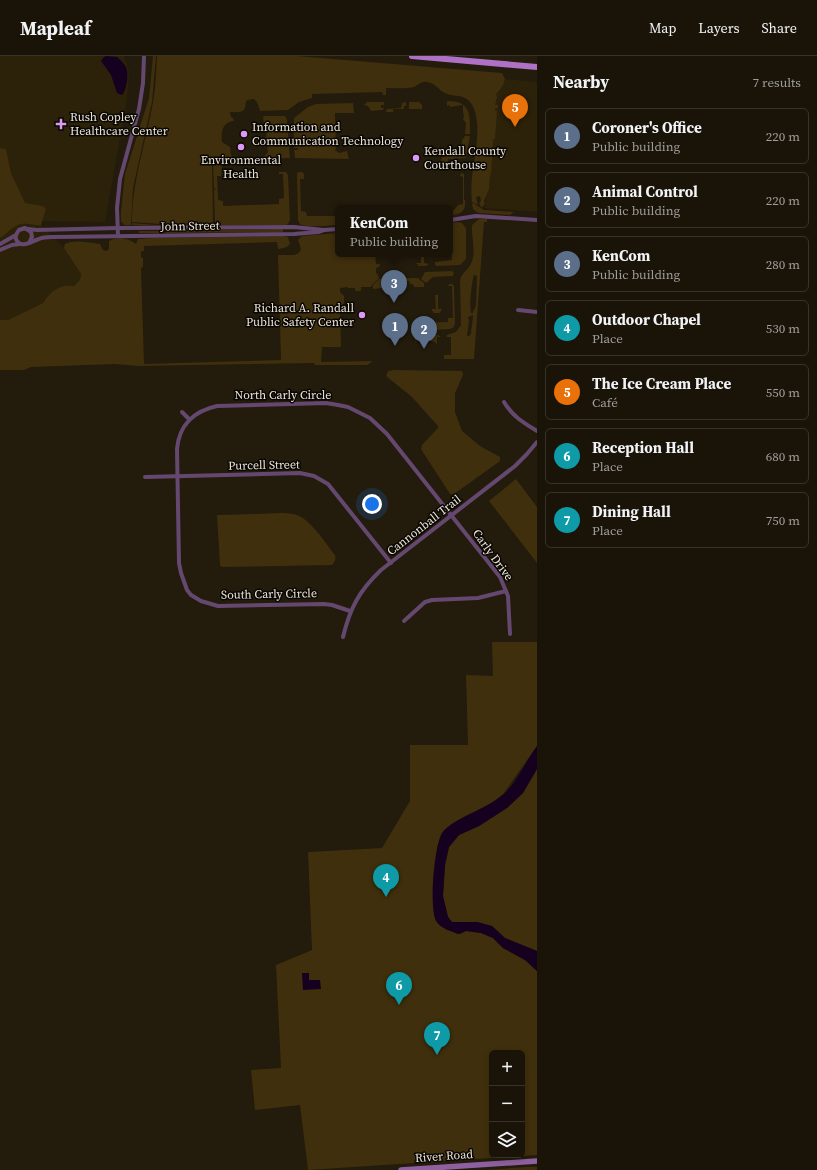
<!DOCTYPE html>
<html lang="en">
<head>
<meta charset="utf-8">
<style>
	body { margin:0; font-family:"Source Serif 4",serif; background:#272116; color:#f1f3f6 }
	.controls { position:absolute; right:12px; bottom:12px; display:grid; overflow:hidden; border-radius:6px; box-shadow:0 2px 6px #0003 }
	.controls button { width:36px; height:36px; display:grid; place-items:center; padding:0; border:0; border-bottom:1px solid #383329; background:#1a1408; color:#f1f3f6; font:20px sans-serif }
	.you { position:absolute; left:372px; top:448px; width:14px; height:14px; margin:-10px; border:3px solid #fff; border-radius:50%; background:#1a73e8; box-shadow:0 0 0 6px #1a73e833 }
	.badge { display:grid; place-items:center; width:26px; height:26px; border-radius:50%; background:#ea580c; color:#fff; font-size:13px; font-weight:700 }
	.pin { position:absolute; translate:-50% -33px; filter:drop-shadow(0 1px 2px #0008) }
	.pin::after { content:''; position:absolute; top:21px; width:14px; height:12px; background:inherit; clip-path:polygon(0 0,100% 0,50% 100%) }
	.popup { position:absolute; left:335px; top:149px; width:118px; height:52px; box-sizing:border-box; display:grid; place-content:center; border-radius:6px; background:#1a1408; filter:drop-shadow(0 1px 3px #0005); font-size:13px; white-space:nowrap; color:#9f9e9c }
	.popup b { font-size:15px; color:#f1f3f6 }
	.popup::after { content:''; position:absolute; left:50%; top:100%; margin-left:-8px; border:8px solid transparent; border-top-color:#1a1408 }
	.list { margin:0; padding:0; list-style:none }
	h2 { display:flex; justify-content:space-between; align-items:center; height:52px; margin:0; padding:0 16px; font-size:17px }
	h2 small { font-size:13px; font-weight:400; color:#9f9e9c }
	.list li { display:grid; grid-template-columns:26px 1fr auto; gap:12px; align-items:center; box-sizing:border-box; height:56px; margin:0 8px 8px; padding:0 8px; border:1px solid #383329; border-radius:6px }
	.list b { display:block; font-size:15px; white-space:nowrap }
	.list p { margin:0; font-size:13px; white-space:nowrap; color:#9f9e9c }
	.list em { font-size:13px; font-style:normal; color:#9f9e9c }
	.icon { flex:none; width:22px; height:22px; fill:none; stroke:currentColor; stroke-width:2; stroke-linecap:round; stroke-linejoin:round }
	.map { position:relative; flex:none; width:537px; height:1114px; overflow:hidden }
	header { display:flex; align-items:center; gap:24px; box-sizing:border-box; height:56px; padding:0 20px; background:#1a1408; border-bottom:1px solid #383329 }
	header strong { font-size:19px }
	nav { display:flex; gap:22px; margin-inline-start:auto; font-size:14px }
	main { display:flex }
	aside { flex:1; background:#1a1408 }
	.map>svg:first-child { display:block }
</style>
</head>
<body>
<header>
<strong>Mapleaf</strong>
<nav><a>Map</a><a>Layers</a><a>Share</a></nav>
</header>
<main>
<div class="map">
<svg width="537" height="1114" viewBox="0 0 537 1114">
	<rect width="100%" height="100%" fill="#231b0b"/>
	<g fill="#2c2109">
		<path d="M0 0H124L129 15 127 43 105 166 42 165 46 153 43 150 25 148 11 117 6 93 0 92Z"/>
		<path d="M495 22 537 26V156L485 152Z"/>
		<path d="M22 168 41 169 64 192 81 218V224L74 230 66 229 49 239 45 242 43 247 8 264H0V182L11 175 15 170Z"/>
	</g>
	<g fill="#3f2f0c" fill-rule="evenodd">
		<path d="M153 0H156L152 46 133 132 131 169H124L121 165V155L125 118 149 42Z"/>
		<path d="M157 0H297L502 17 505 23C504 28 500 35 496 38L497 41 495 49H498V52H495V55H497L495 83H493L491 119H490L489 133 484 145 485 148 482 151H481L479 147 481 145 480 140 476 141 478 149 472 146C471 138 471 129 472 121 474 102 485 59 468 44 461 38 453 41 445 37 438 34 436 27 427 26 421 25 419 29 414 31 407 33 393 32 386 32V39H383L382 36 312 38V42L299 46 288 54 260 55 257 46 254 43C242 44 248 47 244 54 242 57 234 56 230 56L231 61 233 62 234 65C222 66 221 76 222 86L230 91 231 100 238 104 212 105 213 167 161 168 132 166C132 125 146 86 153 46 156 31 156 15 157 0Z"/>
		<path d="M447 45C471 45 470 58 470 78H465L466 67 463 63 464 60 463 56V49L450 51V49L447 50Z"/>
		<path d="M367 46H384V49H381V52H384L383 54 371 55 368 50 364 49Z"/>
		<path d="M406 46V50H404V53H393V56H386L387 53 401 52 402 47Z"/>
		<path d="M409 46H419L422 49V53H409Z"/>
		<path d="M353 47 354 57H335L336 92 335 94 339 97 347 95 349 103 295 102 294 94H298V92H294V62L308 51 316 48Z"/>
		<path d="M265 60H285L287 64 290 102 262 103 268 96 266 84 267 71 264 69 263 61Z"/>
		<path d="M465 80H470L466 102 448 103V107H442L441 104 442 101 450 100 451 97 462 95V84Z"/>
		<path d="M0 92 6 93 11 117 25 147 43 150 46 153 41 169C35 170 28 167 22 168 13 169 8 178 0 182Z"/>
		<path d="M213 107H222L221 120H217L218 144 223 145V150L279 148V143L284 142 283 118H279V116H286L288 119 290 164 288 168 286 169 160 170 132 169V167L156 169 215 168 214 134 216 133 214 132Z"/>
		<path d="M298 116H302L304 118V123H300L301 155 306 156 307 160H338L337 161 338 162V169C329 169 310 172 302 169 299 168 299 166 298 164L297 119Z"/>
		<path d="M461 117 464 118V144H465C466 156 461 158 450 160V156L455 153 458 149 463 148V121L460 120Z"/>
		<path d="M473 147 484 154 514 156 510 159 478 157 473 153 472 148Z"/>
		<path d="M479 163H487V166H484L474 303H444V299H451V281H447V279L456 276 461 269 460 224C462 216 470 213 472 205 476 194 471 180 472 169ZM474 219 477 220 476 250 472 258C468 253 472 225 474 219ZM473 259C473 266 471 271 471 278L469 280H467L469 265 468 261Z"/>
		<path d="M457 166 462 167 466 172V203L460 209 437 210 435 209V206L452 204 450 167Z"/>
		<path d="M283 173V176L166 177V175Z"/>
		<rect x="139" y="175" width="25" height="2"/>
		<path d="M338 177V198H375L376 208H380L379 211 376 212V217L378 219 379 222 372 229 371 231H361V235H355V232H348V231L340 232V236L344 240V247L340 251 341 291H322L321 306 373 305 367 309H315L314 307 138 310 115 308 31 311 24 314H0V264H8L43 247C47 239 56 232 64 230 67 229 71 230 74 230L80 224 81 218 64 192 65 188C74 183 90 187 100 188L103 194 107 195 109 193V185C118 180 129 182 136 188L138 183 154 182 283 180 288 181 290 188C287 192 283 192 278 193L277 186 144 190V195H141V201L143 202V211L141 212 144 308 281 304 278 199H294L299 197 301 193 298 184 302 180Z"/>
		<path d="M421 198H424V207L429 208 426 210H419L416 207H421Z"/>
		<path d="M452 215 454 217 453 220 433 221 426 227 421 223 425 216Z"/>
		<path d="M393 222 396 225V228L382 229V232L373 233V229L379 223Z"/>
		<path d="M405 222H418L424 227V231H414L413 228H410L409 225H403Z"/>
		<path d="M450 228H453L454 231 455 267 454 271 450 273C440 273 420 278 415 267L417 263H418V267L448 266V262H453L452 230H447Z"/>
		<path d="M435 239H438V253H442L440 257H434L431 253H436Z"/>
		<path d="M417 279H438L441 281H437V289L435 286 427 284 426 281H416V288L415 282Z"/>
		<path d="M394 314 462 315 463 319 455 337V356L462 375 480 390 500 401V405L454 438H450L421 393 422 389 438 372V370L412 341 386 320 388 315Z"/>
		<path d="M516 423 537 451V507L489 445Z"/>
		<path d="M256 458C268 458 282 456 293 458 309 460 325 487 335 499 336 503 335 506 332 509L222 511 220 509 217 459Z"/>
		<path d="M492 586H537V690L504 737 492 747 476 756 438 787 433 841 441 870 457 878H460L466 875 481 877 493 882 503 892 525 904 537 915V1099L308 1114 300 1049 255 1054 251 1014 281 1012 276 909 312 894 308 796 382 792 410 745V689H468L466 619 493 620ZM492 997H522V1099H492Z"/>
		<path d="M537 713V895L505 882 492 870 477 866H452L448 861 443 840 445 809 449 791 459 779 479 770 507 752 523 737Z"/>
		<path d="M527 1111H537V1114H485Z"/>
	</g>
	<g fill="#160020">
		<path d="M106 0 117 1C120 4 124 7 126 11 129 17 127 34 122 39L117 37 111 19 101 5 103 2Z"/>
		<path d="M537 690V713L523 737 507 752 479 770 459 779 449 791 445 809 443 840 448 861 452 866H477L492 870 505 882 537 895V915L525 904 503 892 493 882 481 877 466 875 459 878C451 875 441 873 436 865 429 852 434 790 442 777 451 763 489 752 504 738 517 726 526 705 537 690Z"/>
		<path d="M302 917H309V924H320L321 933 303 934Z"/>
	</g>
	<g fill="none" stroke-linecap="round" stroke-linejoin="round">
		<g stroke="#654870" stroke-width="4">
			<path d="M450 164 476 160 537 164"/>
			<path d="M28 173 37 174 117 172 294 171 324 174 338 173"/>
			<path d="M118 180 117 152 120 123 139 53 143 27 144 0"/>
			<path d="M29 187 32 181 31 176 25 172 19 174C17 177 15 179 16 183 20 194 32 185 39 183 43 181 47 181 52 181L294 178 318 176 324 174"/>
			<path d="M0 188 16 179"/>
			<path d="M0 194 12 189 20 188"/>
			<path d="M518 254 537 256"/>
			<path d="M504 346C512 360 524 367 537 375"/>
			<path d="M182 356 189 363"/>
			<path d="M145 421 300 417 314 420 328 428 391 507"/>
			<path d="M350 555 332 549 324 548 218 550 201 545 191 539 187 534 181 517 179 507 177 393C179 369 194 355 217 350L326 347 338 349 348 351 370 362 387 378 500 521 508 540 510 578"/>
			<path d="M404 565 425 546 432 544 478 542 506 535"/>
			<path d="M343 581C350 552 359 535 381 514L515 410 527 398 537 386"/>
		</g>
		<path stroke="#8f60a0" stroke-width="5.5" d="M401 1114 537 1105"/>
		<path stroke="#af71c6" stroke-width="6" d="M412 0 537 11"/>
	</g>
	<g fill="#db99f5" stroke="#0a0702" stroke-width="1.5">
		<path d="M59 62h4v4h4v4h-4v4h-4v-4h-4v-4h4z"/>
		<circle cx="244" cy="78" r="4"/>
		<circle cx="241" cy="91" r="4"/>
		<circle cx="416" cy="102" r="4"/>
		<circle cx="362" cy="259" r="4"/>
	</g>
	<g text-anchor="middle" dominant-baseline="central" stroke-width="3" stroke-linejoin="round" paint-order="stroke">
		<g font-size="12" fill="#ebe5db" stroke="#0a0702" text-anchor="start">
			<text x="70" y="61">Rush Copley<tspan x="70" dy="14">Healthcare Center</tspan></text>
			<text x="252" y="71">Information and<tspan x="252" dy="14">Communication Technology</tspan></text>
			<text x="424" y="95">Kendall County<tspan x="424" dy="14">Courthouse</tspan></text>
			<text x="241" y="104" text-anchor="middle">Environmental<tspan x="241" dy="14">Health</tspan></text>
			<text x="354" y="252" text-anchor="end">Richard A. Randall<tspan x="354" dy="14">Public Safety Center</tspan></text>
		</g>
		<g font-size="12" fill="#ebe5db" stroke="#0a0702">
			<text transform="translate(190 170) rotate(-1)">John Street</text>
			<text x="283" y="339">North Carly Circle</text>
			<text transform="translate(264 409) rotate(-1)">Purcell Street</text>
			<text transform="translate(424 469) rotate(-38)">Cannonball Trail</text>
			<text transform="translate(493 499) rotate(54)">Carly Drive</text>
			<text transform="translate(269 538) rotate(-1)">South Carly Circle</text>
			<text transform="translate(444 1100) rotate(-4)">River Road</text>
		</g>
	</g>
</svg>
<div class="controls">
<button>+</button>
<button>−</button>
<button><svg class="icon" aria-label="layers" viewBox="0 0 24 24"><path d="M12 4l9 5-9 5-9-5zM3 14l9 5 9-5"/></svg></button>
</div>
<div class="you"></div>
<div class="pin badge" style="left:395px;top:290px;background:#5c6f8a">1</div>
<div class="pin badge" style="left:424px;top:293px;background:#5c6f8a">2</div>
<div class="pin badge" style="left:394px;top:247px;background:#5c6f8a">3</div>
<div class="popup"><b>KenCom</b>Public building</div>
<div class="pin badge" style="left:386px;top:841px;background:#0f9aa8">4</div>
<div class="pin badge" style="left:515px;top:71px;background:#e8710a">5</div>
<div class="pin badge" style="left:399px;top:949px;background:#0f9aa8">6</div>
<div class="pin badge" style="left:437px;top:999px;background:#0f9aa8">7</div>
</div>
<aside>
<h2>Nearby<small>7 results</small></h2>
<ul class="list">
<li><span class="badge" style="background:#5c6f8a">1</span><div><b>Coroner's Office</b><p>Public building</p></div><em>220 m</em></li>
<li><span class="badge" style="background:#5c6f8a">2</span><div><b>Animal Control</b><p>Public building</p></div><em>220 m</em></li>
<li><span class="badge" style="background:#5c6f8a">3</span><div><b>KenCom</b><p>Public building</p></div><em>280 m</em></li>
<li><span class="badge" style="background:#0f9aa8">4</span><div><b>Outdoor Chapel</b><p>Place</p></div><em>530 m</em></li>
<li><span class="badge" style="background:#e8710a">5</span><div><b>The Ice Cream Place</b><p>Café</p></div><em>550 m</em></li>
<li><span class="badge" style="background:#0f9aa8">6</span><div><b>Reception Hall</b><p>Place</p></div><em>680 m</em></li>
<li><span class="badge" style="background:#0f9aa8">7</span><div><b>Dining Hall</b><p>Place</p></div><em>750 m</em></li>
</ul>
</aside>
</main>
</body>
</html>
